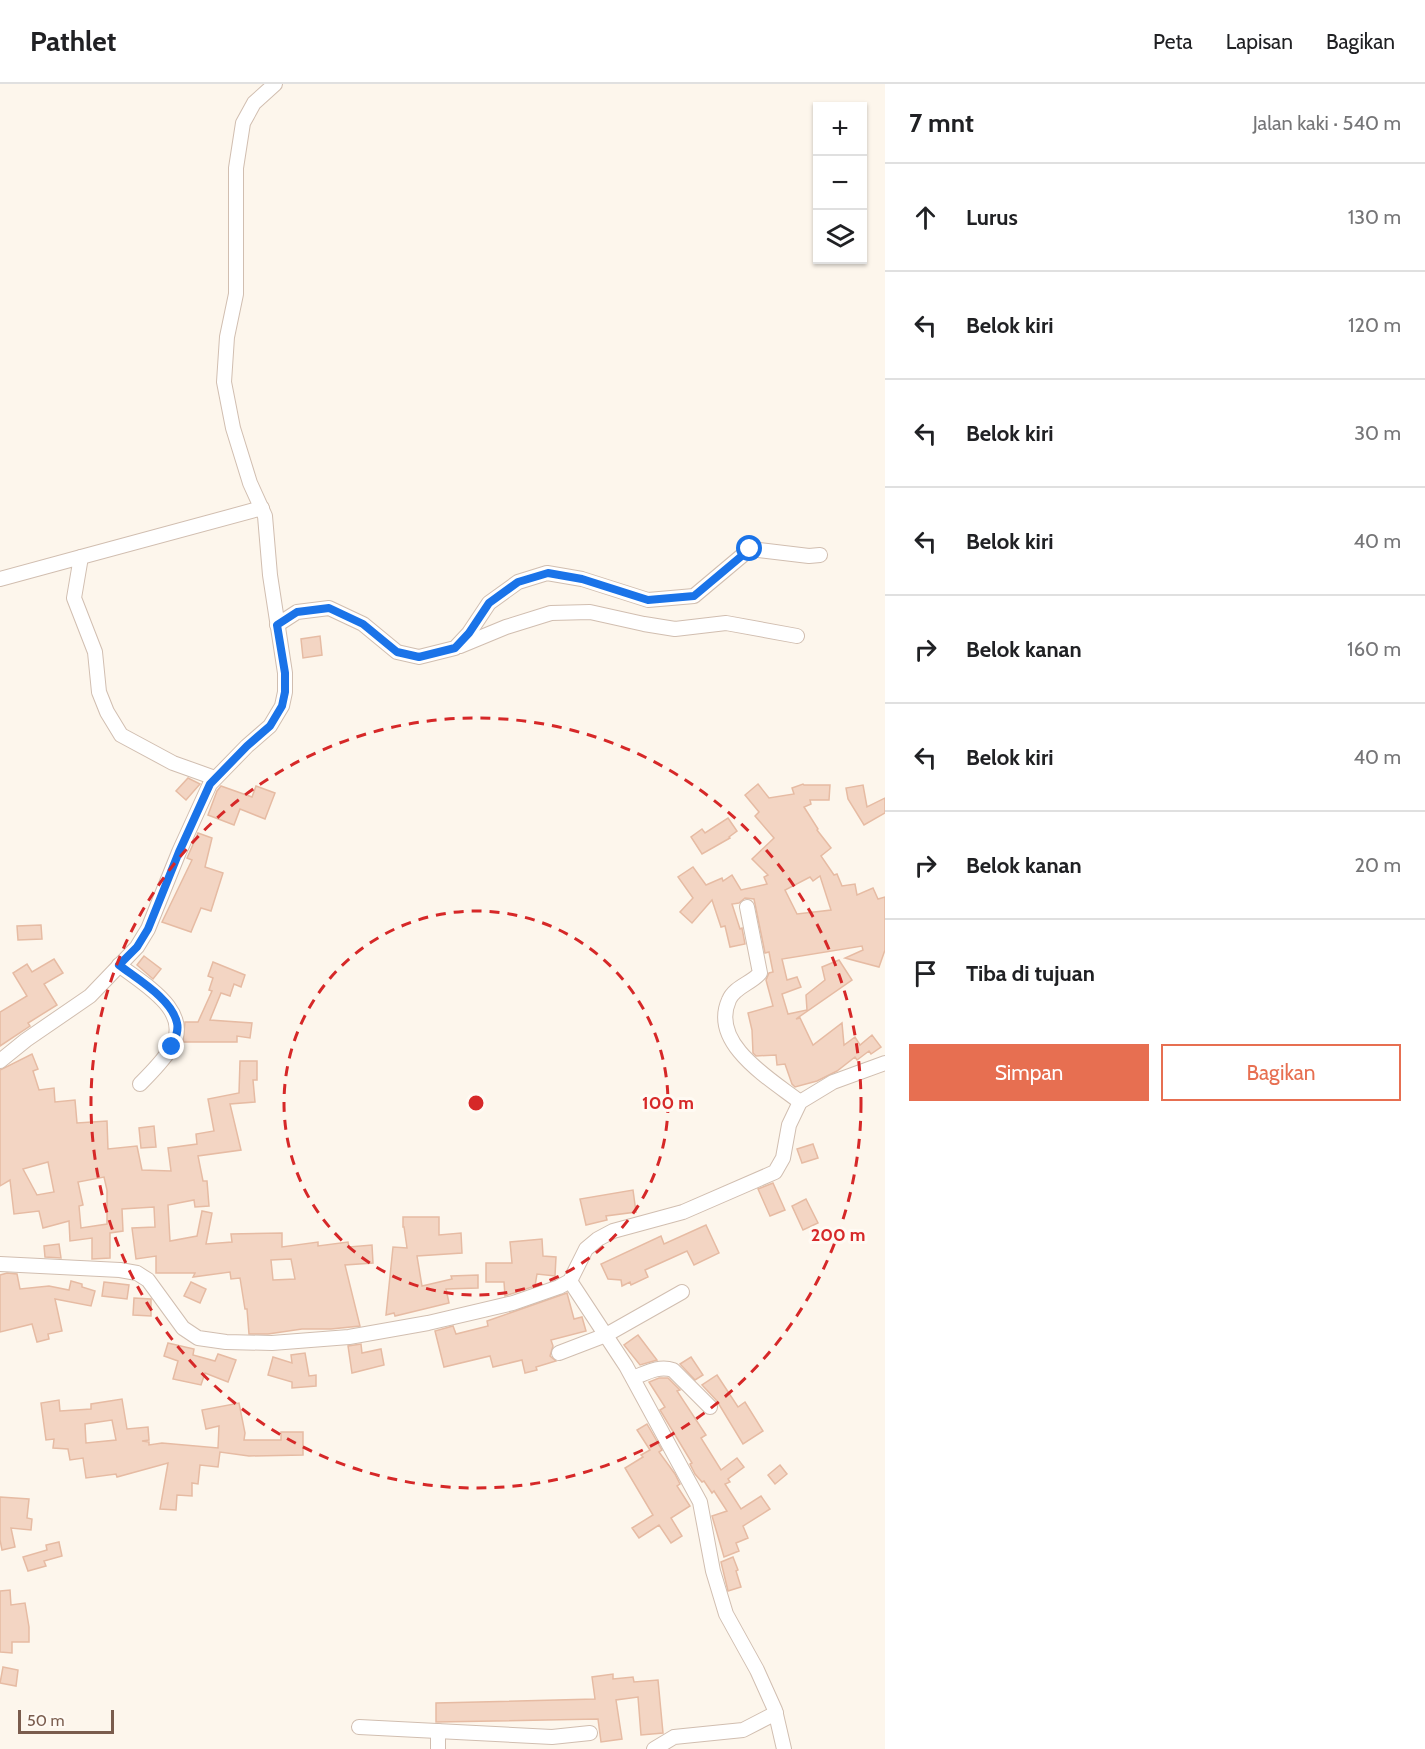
<!DOCTYPE html>
<html lang="id">
<head>
<meta charset="utf-8">
<style>
	body { margin:0; font-family:Cabin,sans-serif; background:#f6f6f6; color:#202124 }
	.controls { position:absolute; right:18px; top:18px; display:grid; overflow:hidden; border-radius:0px; box-shadow:0 2px 4px #0004 }
	.controls button { width:54px; height:54px; display:grid; place-items:center; padding:0; border:0; border-bottom:2px solid #e0e0e0; background:#fff; color:#202124; font:30px sans-serif }
	.scale { position:absolute; left:18px; bottom:15px; width:96px; box-sizing:border-box; padding-left:6px; border:3px solid #7a5c4d; border-top:0; font-size:16px; line-height:21px; white-space:nowrap; color:#7a5c4d; -webkit-text-stroke:4px #fffaf3; paint-order:stroke }
	.stop { position:absolute; width:18px; height:18px; margin:-14px; border:4px solid #1a73e8; border-radius:50%; background:#fff }
	.stop.end { background:#1a73e8; border-color:#fff; box-shadow:0 2px 6px #0008 }
	.list { margin:0; padding:0; list-style:none }
	h2 { display:flex; justify-content:space-between; align-items:center; height:78px; margin:0; padding:0 24px; font-size:26px }
	h2 small { font-size:20px; font-weight:400; color:#757577 }
	.list li { display:grid; grid-template-columns:39px 1fr auto; gap:18px; align-items:center; box-sizing:border-box; height:108px; padding:0 24px; border-top:2px solid #e0e0e0 }
	.list b { display:block; font-size:22px; white-space:nowrap }
	.list em { font-size:20px; font-style:normal; color:#757577 }
	.actions { display:flex; gap:12px; padding:18px 24px }
	.actions a { flex:1; padding:14px 0; border:2px solid #e76f51; border-radius:0px; text-align:center; font-size:21px; color:#e76f51 }
	.actions .main { background:#e76f51; color:#fff }
	.icon { flex:none; width:33px; height:33px; fill:none; stroke:currentColor; stroke-width:2; stroke-linecap:round; stroke-linejoin:round }
	.map { position:relative; flex:none; width:885px; height:1665px; overflow:hidden }
	header { display:flex; align-items:center; gap:36px; box-sizing:border-box; height:84px; padding:0 30px; background:#fff; border-bottom:2px solid #e0e0e0 }
	header strong { font-size:28px }
	nav { display:flex; gap:33px; margin-inline-start:auto; font-size:21px }
	main { display:flex }
	aside { flex:1; background:#fff }
	.map>svg:first-child { display:block }
</style>
</head>
<body>
<header>
<strong>Pathlet</strong>
<nav><a>Peta</a><a>Lapisan</a><a>Bagikan</a></nav>
</header>
<main>
<div class="map">
<svg width="885" height="1665" viewBox="0 0 885 1665">
	<rect width="100%" height="100%" fill="#fdf6ec"/>
	<g fill="#f3d5c3" stroke="#e6bba3" stroke-width="1.5" fill-rule="evenodd">
		<path d="M320 552 322 571 303 574 301 555Z"/>
		<path d="M188 694 200 700 186 716 176 707Z"/>
		<path d="M758 700 769 714 794 710 792 704 803 700 804 701H830L829 716H810L811 720 804 723 818 745 817 746 831 764 821 772 834 791 837 790 842 802 855 800 857 811 873 804 878 815 885 813V866L879 883 845 874 863 866 862 862 782 875 787 896 797 893 801 903 782 910 788 930 807 926 806 911 825 896 822 883 839 876 852 896 796 935 800 934 813 961 842 939 844 961 855 953 860 961 872 951 881 963 871 970 869 967 857 976 855 973 837 987 817 997 795 1003 792 1000 785 980 777 981 776 971 756 972 753 969 752 946 748 929 773 922 766 896 769 889 773 888 769 868 765 869 754 815 745 814 739 819 732 820 740 845 742 844 745 860 730 863 725 842 721 843 712 816 692 839 680 828 693 814 678 793 693 783 706 801 722 794 723 797 732 791 741 806 767 800 764 793 768 791 752 775 774 754 755 732 759 728 745 711ZM820 792 831 826 797 830 785 806 810 793 813 797Z"/>
		<path d="M863 701 867 723 885 714V729L864 741 848 715 846 704Z"/>
		<path d="M221 702 252 713 256 702 275 709 265 735 240 725 234 741 208 731 217 707Z"/>
		<path d="M728 734 737 747 729 753 730 754 702 770 691 753 702 745 705 749Z"/>
		<path d="M198 749 212 754 205 783 223 789 211 827 201 824 191 848 162 838 192 776 187 774Z"/>
		<path d="M41 841 42 855 18 856 17 842Z"/>
		<path d="M144 872 161 885 153 895 137 881Z"/>
		<path d="M54 875 63 889 44 900 57 921 28 939 30 942 0 962V928L27 912 13 889 27 880 32 888Z"/>
		<path d="M213 878 245 891 241 903 234 900 230 912 221 909 210 936 252 939 250 954 237 952V958H183L185 938H198L212 907 209 906 213 894 208 892Z"/>
		<path d="M32 970 38 985 33 987 39 1006 54 1004 55 1018 75 1016 77 1039 107 1037 108 1065 137 1062 142 1086 171 1087 168 1064 197 1060 196 1050 214 1047 208 1015 239 1009 240 977H257V996H253L255 1018 230 1020 241 1066 198 1072 203 1097H207L209 1122 195 1123 194 1116 168 1121 170 1157 197 1152 202 1127 212 1129 206 1160 232 1158 231 1150 282 1149V1163L318 1158V1162L348 1158 349 1163 372 1161 373 1179 345 1181 360 1242 331 1245H302L268 1250H249L247 1225H245L240 1194 231 1195 230 1188 193 1193 195 1189H156V1172L136 1175 132 1144 155 1143 154 1123 122 1125 123 1147 110 1149V1174L92 1175V1154L70 1157 69 1137 43 1144 39 1127 14 1130 10 1096 0 1102V986ZM48 1078 54 1108 37 1111 23 1085ZM104 1093 107 1106V1140L81 1144 79 1122 83 1121 78 1098ZM291 1175 295 1195 273 1196 271 1176Z"/>
		<path d="M154 1042 156 1063 141 1064 139 1044Z"/>
		<path d="M813 1060 818 1074 802 1079 797 1065Z"/>
		<path d="M773 1099 785 1126 770 1132 758 1105Z"/>
		<path d="M633 1106 636 1128 606 1132 607 1136 586 1141 580 1115Z"/>
		<path d="M806 1115 818 1139 803 1146 792 1122Z"/>
		<path d="M403 1133H439V1151L461 1149 462 1169 417 1172 422 1202 452 1195 451 1192 478 1191V1204L446 1205 449 1219 395 1232 394 1229 386 1231 393 1163 407 1164 404 1143H403Z"/>
		<path d="M706 1141 719 1169 694 1181 687 1167 645 1186 648 1193 631 1201 630 1198 622 1202 621 1196 608 1195 601 1180 661 1152 664 1160Z"/>
		<path d="M542 1155 543 1172 556 1173 555 1192 537 1190 535 1202 505 1212 504 1198H486V1179H512L510 1158Z"/>
		<path d="M59 1160 61 1174 45 1173 44 1162Z"/>
		<path d="M7 1189 17 1190 20 1205 49 1202 69 1206 71 1197 82 1200V1203L95 1207 91 1222 55 1215 62 1247 48 1250 49 1255 37 1258 32 1240 0 1248V1191Z"/>
		<path d="M104 1198 129 1201 127 1215 102 1212Z"/>
		<path d="M191 1198 206 1205 200 1219 184 1212Z"/>
		<path d="M567 1209 574 1235 582 1233 586 1247 551 1256 553 1262 550 1272 556 1277 536 1283 537 1286 525 1289 522 1276 493 1283 490 1272 444 1283 435 1247 453 1242 456 1250 488 1242 487 1237Z"/>
		<path d="M134 1214 151 1215V1232L133 1231Z"/>
		<path d="M638 1251 657 1276 640 1281 624 1261Z"/>
		<path d="M168 1259 194 1265 193 1271 215 1277 218 1270 236 1276 228 1298 205 1289 201 1301 173 1295 178 1277 164 1272Z"/>
		<path d="M361 1260 362 1269 381 1265 384 1281 352 1289 348 1262Z"/>
		<path d="M305 1269 309 1292 316 1291V1302L292 1304V1298L268 1291 273 1273 292 1279 291 1271Z"/>
		<path d="M691 1273 703 1291 695 1296 680 1280Z"/>
		<path d="M717 1291 738 1323 745 1318 763 1347 743 1360 717 1317 702 1301Z"/>
		<path d="M659 1294H668L680 1306 677 1307 706 1351 701 1354 721 1386 737 1374 744 1383 728 1395 730 1398 725 1400 741 1425 761 1412 770 1425 743 1442 748 1454 736 1459 739 1467 724 1473 712 1432 727 1427 714 1407 712 1409 704 1397 702 1398 695 1390 690 1380 692 1379 660 1326 665 1323 649 1298Z"/>
		<path d="M122 1315 127 1345 148 1343 149 1356 142 1357 149 1358V1361L162 1359 218 1364 219 1342 206 1345 202 1326 239 1319 245 1349 244 1356H281V1348H303V1371L249 1372 220 1368 218 1383 200 1381 198 1400 192 1399V1412L177 1411 176 1426 160 1425 168 1379 117 1393 116 1390 86 1394 83 1374 70 1376 68 1365 53 1364 54 1355 46 1356 41 1319 59 1316 60 1327 91 1325V1320ZM112 1336 116 1356 86 1359 85 1340Z"/>
		<path d="M647 1340 662 1366 659 1368 675 1390 680 1400 677 1402 690 1422 671 1434 682 1452 671 1459 659 1441 639 1454 632 1444 653 1431 625 1384 643 1373 641 1371 650 1366 637 1346Z"/>
		<path d="M780 1381 787 1390 775 1400 768 1391Z"/>
		<path d="M0 1413 29 1415 27 1434 32 1435 31 1446 11 1444 15 1463 2 1466 0 1456Z"/>
		<path d="M59 1458 62 1472 44 1477 46 1482 28 1487 23 1473 47 1466 46 1461Z"/>
		<path d="M733 1473 738 1486 736 1487 741 1503 728 1507 721 1478Z"/>
		<path d="M10 1506 11 1521 25 1519 29 1543V1558H12V1569L0 1568V1507Z"/>
		<path d="M3 1583 18 1586 16 1602 0 1599Z"/>
		<path d="M613 1590V1595L633 1593 634 1598 658 1596 663 1649 641 1651 638 1613 616 1616 622 1655 601 1658 598 1635 436 1638V1619L595 1615 592 1593Z"/>
	</g>
	<g fill="none" stroke-linecap="round" stroke-linejoin="round">
		<g stroke="#d1beb0" stroke-width="16">
			<g id="minor">
				<path d="M81 473 262 424"/>
				<path d="M0 495 81 473 74 514 95 568 99 608 107 628 121 651 173 679 215 694"/>
				<path d="M277 541 297 528 329 524 363 540 397 568 419 573 455 564 469 549 489 519 518 498 547 489 582 495 648 516 694 512 750 465 809 472 820 471"/>
				<path d="M460 562 506 543 551 529 590 528 644 540 675 545 726 539 797 552"/>
				<path d="M747 823 760 889C752 899 734 903 729 916 709 960 772 996 800 1018"/>
				<path d="M119 881C143 900 194 927 171 964 163 977 151 989 140 1000"/>
				<path d="M0 977 26 956 90 912 137 863 148 845 179 768 210 700 247 662 270 642 282 622 285 608V589L270 491 265 432 250 399 233 344 224 298 227 253 236 210V84L243 39 254 19 275 0"/>
				<path d="M0 1180 120 1186 137 1189 148 1196 183 1244 198 1254 226 1258 272 1259 349 1253 428 1239 513 1219 559 1203 570 1197 586 1165 598 1155 613 1147 683 1128 775 1088 783 1074 789 1041 800 1018 833 998 885 979"/>
				<path d="M570 1197 626 1282 700 1418 713 1487 726 1530 757 1586 775 1626 784 1665"/>
				<path d="M559 1269 606 1251 682 1208"/>
				<path d="M633 1294C646 1289 659 1281 673 1286L710 1323"/>
				<path d="M359 1643 552 1653 590 1649"/>
				<path d="M438 1665V1647"/>
				<path d="M654 1665 674 1653 743 1646 776 1629"/>
			</g>
		</g>
		<use href="#minor" stroke="#fff" stroke-width="14"/>
	</g>
	<g fill="none" stroke-linecap="round" stroke-linejoin="round">
		<path stroke="#1a73e8" stroke-width="8" d="M172 963C175 955 179 947 177 939 172 915 137 895 119 881L137 863 148 845 179 768 210 700 247 662 270 642 282 622 285 608V589L277 541 297 528 329 524 363 540 397 568 419 573 455 564 469 549 489 519 518 498 548 489 582 495 648 516 694 512 750 465"/>
	</g>
	<g fill="none" stroke="#d62828" stroke-width="3" stroke-dasharray="10 8">
		<circle cx="476" cy="1019" r="192"/>
		<circle cx="476" cy="1019" r="385"/>
	</g>
	<circle cx="476" cy="1019" r="9" fill="#d62828" stroke="#fffaf3" stroke-width="3"/>
	<g font-size="18" text-anchor="middle" font-weight="bold" fill="#d62828" stroke="#fffaf3" stroke-width="6" stroke-linejoin="round" paint-order="stroke">
		<text x="668" y="1025">100 m</text>
		<text x="838" y="1157">200 m</text>
	</g>
</svg>
<div class="controls">
<button>+</button>
<button>−</button>
<button><svg class="icon" aria-label="layers" viewBox="0 0 24 24"><path d="M12 4l9 5-9 5-9-5zM3 14l9 5 9-5"/></svg></button>
</div>
<div class="scale">50 m</div>
<div class="stop" style="left:750px;top:465px"></div>
<div class="stop end" style="left:172px;top:963px"></div>
</div>
<aside>
<h2>7 mnt<small>Jalan kaki · 540 m</small></h2>
<ul class="list">
<li><svg class="icon" aria-label="ahead" viewBox="0 0 24 24"><path d="M12 20V5M6 11l6-6 6 6"/></svg><div><b>Lurus</b></div><em>130 m</em></li>
<li><svg class="icon" aria-label="left" viewBox="0 0 24 24"><path d="M17 20v-9H6M10 6l-5 5 5 5"/></svg><div><b>Belok kiri</b></div><em>120 m</em></li>
<li><svg class="icon" aria-label="left" viewBox="0 0 24 24"><path d="M17 20v-9H6M10 6l-5 5 5 5"/></svg><div><b>Belok kiri</b></div><em>30 m</em></li>
<li><svg class="icon" aria-label="left" viewBox="0 0 24 24"><path d="M17 20v-9H6M10 6l-5 5 5 5"/></svg><div><b>Belok kiri</b></div><em>40 m</em></li>
<li><svg class="icon" aria-label="right" viewBox="0 0 24 24"><path d="M7 20v-9h11M14 6l5 5-5 5"/></svg><div><b>Belok kanan</b></div><em>160 m</em></li>
<li><svg class="icon" aria-label="left" viewBox="0 0 24 24"><path d="M17 20v-9H6M10 6l-5 5 5 5"/></svg><div><b>Belok kiri</b></div><em>40 m</em></li>
<li><svg class="icon" aria-label="right" viewBox="0 0 24 24"><path d="M7 20v-9h11M14 6l5 5-5 5"/></svg><div><b>Belok kanan</b></div><em>20 m</em></li>
<li><svg class="icon" aria-label="arrive" viewBox="0 0 24 24"><path d="M6 21V4h12l-3 4 3 4H6"/></svg><div><b>Tiba di tujuan</b></div></li>
</ul>
<div class="actions"><a class="main">Simpan</a><a>Bagikan</a></div>
</aside>
</main>
</body>
</html>
